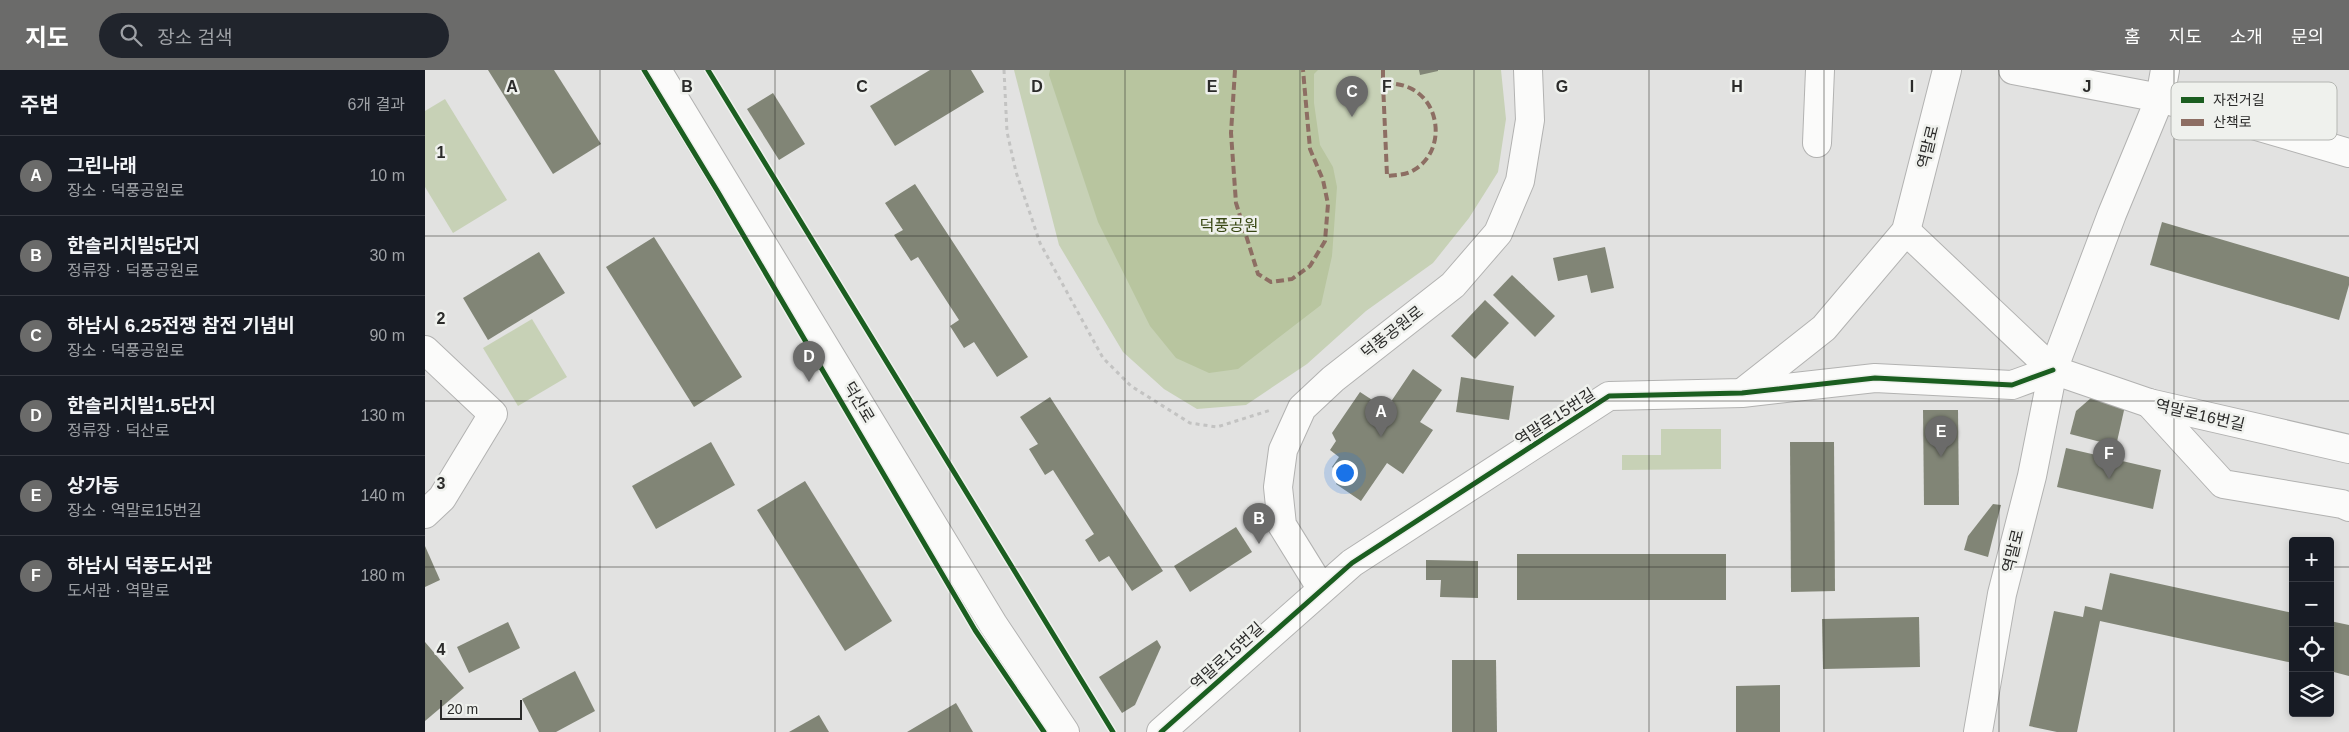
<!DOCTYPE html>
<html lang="ko">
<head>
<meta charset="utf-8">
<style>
	body { margin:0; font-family:Helvetica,"Noto Sans KR",sans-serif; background:#20242c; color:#f1f3f6 }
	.controls { position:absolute; right:15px; bottom:15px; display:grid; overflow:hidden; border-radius:5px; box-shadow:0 2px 8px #0003 }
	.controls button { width:45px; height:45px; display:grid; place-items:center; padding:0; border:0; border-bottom:1px solid #363941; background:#171b24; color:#f1f3f6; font:25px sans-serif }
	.scale { position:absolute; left:15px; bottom:12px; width:82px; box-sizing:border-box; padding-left:5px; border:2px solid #2b2b2a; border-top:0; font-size:14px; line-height:18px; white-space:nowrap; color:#2b2b2a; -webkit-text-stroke:4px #eff1ed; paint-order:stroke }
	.you { position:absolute; left:919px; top:402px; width:18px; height:18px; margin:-12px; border:4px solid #fff; border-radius:50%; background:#1a73e8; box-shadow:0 0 0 8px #1a73e833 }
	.badge { display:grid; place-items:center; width:32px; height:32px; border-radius:50%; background:#6b6b6a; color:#fff; font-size:16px; font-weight:700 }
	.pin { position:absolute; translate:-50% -41px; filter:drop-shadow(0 1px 2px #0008) }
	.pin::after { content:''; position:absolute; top:26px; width:18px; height:15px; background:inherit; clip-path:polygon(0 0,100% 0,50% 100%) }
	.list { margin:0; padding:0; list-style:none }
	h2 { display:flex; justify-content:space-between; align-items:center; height:65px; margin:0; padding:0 20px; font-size:21px }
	h2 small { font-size:16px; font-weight:400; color:#9ea1a6 }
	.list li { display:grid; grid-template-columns:32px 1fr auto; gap:15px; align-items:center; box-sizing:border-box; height:80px; padding:0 20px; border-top:1px solid #363941 }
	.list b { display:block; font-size:19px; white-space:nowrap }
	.list p { margin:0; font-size:16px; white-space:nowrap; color:#9ea1a6 }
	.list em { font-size:16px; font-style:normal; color:#9ea1a6 }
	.icon { flex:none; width:28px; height:28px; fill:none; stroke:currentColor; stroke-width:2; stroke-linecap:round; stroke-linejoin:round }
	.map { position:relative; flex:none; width:1924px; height:662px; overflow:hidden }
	header { display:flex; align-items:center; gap:30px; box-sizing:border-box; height:70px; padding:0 25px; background:#6b6b6a; color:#fff }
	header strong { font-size:24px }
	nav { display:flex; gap:28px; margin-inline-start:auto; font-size:18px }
	.search { width:350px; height:45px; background:#20242c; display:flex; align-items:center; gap:12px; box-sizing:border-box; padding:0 18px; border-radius:28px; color:#9ea1a6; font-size:19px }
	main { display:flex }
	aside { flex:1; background:#171b24 }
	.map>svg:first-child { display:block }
</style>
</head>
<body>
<header>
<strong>지도</strong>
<div class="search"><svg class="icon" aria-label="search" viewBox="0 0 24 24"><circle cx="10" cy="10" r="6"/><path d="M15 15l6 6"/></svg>장소 검색</div>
<nav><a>홈</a><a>지도</a><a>소개</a><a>문의</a></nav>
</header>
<main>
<aside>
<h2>주변<small>6개 결과</small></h2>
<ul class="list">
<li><span class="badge">A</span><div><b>그린나래</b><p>장소 · 덕풍공원로</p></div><em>10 m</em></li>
<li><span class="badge">B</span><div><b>한솔리치빌5단지</b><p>정류장 · 덕풍공원로</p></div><em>30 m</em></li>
<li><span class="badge">C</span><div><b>하남시 6.25전쟁 참전 기념비</b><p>장소 · 덕풍공원로</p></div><em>90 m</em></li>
<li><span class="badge">D</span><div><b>한솔리치빌1.5단지</b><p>정류장 · 덕산로</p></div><em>130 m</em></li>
<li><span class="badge">E</span><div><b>상가동</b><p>장소 · 역말로15번길</p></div><em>140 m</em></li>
<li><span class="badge">F</span><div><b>하남시 덕풍도서관</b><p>도서관 · 역말로</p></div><em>180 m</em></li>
</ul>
</aside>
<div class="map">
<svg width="1924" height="662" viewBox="0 0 1924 662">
	<rect width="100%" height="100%" fill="#e2e2e1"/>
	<g fill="#c7d1b6">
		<path d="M589 0H1076L1081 49 1073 102 1044 148 1008 193 941 241 882 294 821 335 772 339 739 319 698 282 634 175Z"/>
		<path d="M20 29 82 130 28 163 0 117V41Z"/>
		<path d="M107 249 142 307 93 336 58 278Z"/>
		<path d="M1236 359H1296V399L1197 400V385H1236Z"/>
	</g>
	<path fill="#b8c59f" d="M625 0H893L889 4V33L895 75 908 97 912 117 907 186 896 235 813 299 784 303 751 288 725 256 673 152 624 5Z"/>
	<g fill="#818576">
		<path d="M63 0H129L176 74 128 104Z"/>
		<path d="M505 0H546L559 22 470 76 445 36Z"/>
		<path d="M994 0H1013V1L995 5Z"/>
		<path d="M348 23 380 74 354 90 322 39Z"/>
		<path d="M490 114 603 287 572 307 549 272 539 278 525 256 534 250 493 187 486 191 469 165 478 160 460 133Z"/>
		<path d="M1737 152 1924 207V215L1914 250 1725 195Z"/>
		<path d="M229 167 317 307 269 337 181 197Z"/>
		<path d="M1180 177 1189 218 1166 223 1162 205 1133 211 1128 188Z"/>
		<path d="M114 182 140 223 63 270 38 228Z"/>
		<path d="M1087 205 1130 246 1110 267 1068 225Z"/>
		<path d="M1060 230 1084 253 1050 289 1026 266Z"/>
		<path d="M988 299 1017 320 995 352 1008 360 978 404 962 393 936 431 911 414 918 405 907 397 914 387 905 380 911 371 907 363 935 322 961 339Z"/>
		<path d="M1036 307 1089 316 1084 350 1031 342Z"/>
		<path d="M625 327 738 501 707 521 684 486 674 492 660 470 669 464 628 400 620 405 604 379 613 374 595 347Z"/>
		<path d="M1666 328 1700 336 1691 376 1645 364 1651 341Z"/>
		<path d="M1498 340H1533L1534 435H1499Z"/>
		<path d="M286 372 310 415 231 459 207 416Z"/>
		<path d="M1365 372H1409L1410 521 1366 522Z"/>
		<path d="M1641 378 1736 400 1728 439 1632 417Z"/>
		<path d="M380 411 467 551 420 581 332 440Z"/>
		<path d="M1568 434 1576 435 1563 487 1539 480 1543 466Z"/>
		<path d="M811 457 827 482 765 522 749 496Z"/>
		<path d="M0 476 15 510 0 517Z"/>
		<rect x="1092" y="484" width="209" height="46"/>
		<path d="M1001 490 1053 491V528L1015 527 1016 510H1001Z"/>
		<path d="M1685 503 1868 543V593L1675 551 1652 662H1632L1604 656 1629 541 1658 547 1660 536 1677 540Z"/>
		<path d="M1494 547 1495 597 1398 599 1397 549Z"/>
		<path d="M1905 551 1924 555V606L1905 601Z"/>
		<path d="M83 552 95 578 44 603 32 577Z"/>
		<path d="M732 570 736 577 710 635 697 643 674 607Z"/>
		<path d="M0 572 39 618 0 651Z"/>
		<path d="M1027 590H1071L1072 662H1027Z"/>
		<path d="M150 601 170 641 131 662H114L97 629Z"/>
		<path d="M1355 615V662H1311V616Z"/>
		<path d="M531 633 548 662H482Z"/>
		<path d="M394 645 404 662H364Z"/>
	</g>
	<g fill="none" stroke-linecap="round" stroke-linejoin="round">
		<g stroke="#b2b2b1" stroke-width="30">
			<g id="minor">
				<path d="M1588 0 1735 28 1924 83"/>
				<path d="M1392 73 1395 0"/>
				<path d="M1481 161 1628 300 1724 333 1924 379"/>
				<path d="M0 280 68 344 17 428 0 444"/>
				<path d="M1318 322 1399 258 1481 161 1522 0"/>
				<path d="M1724 333 1798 414 1917 434 1924 437"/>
				<path d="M896 518 857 455 853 417 858 380 877 338 908 309 1028 215 1073 163 1095 111 1105 50 1103 0"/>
				<path d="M736 662 927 493 1184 326 1317 323 1450 308 1587 315 1628 300"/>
				<path d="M1553 662 1577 524 1607 406 1628 300 1687 144 1735 28 1740 0"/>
			</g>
		</g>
		<g stroke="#b2b2b1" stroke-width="30">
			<path id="major" d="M232 0 568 554 640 662"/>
		</g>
		<path stroke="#c3c3c2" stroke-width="3" stroke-dasharray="4 4" stroke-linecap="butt" d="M579 0 582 62 591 102 615 173 678 288 706 316 765 353 792 357 846 340"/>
		<use href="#minor" stroke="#fbfbfa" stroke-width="28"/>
		<use href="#major" stroke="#fbfbfa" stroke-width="28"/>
		<g stroke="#8d6e63" stroke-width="4" stroke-dasharray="8 4" stroke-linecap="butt">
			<path d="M810 0 806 63 811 133 833 204 846 212 867 209 885 196 900 171 903 134 898 110 885 79 878 0"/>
			<path d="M958 0V13L962 106C971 105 981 105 989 100 1020 82 1017 33 985 18 976 14 967 13 958 13"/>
		</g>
		<g stroke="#eff1ed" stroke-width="8">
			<g id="cycleway">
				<path d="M219 0 293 122 550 560 619 662"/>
				<path d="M283 0 688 662"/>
				<path d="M736 662 927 493 1184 326 1317 323 1450 308 1587 315 1628 300"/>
			</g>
		</g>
		<use href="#cycleway" stroke="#1b5e20" stroke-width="5"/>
	</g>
	<path fill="none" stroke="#2b2b2a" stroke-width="1" stroke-opacity="0.55" d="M175 0V662M350 0V662M525 0V662M700 0V662M875 0V662M1049 0V662M1224 0V662M1399 0V662M1574 0V662M1749 0V662M0 166H1924M0 331H1924M0 497H1868M1905 497H1924"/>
	<g text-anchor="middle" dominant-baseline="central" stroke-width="5" stroke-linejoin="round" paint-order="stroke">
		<g font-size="16" fill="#2b2b2a" stroke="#eff1ed">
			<text transform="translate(1503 77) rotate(-76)">역말로</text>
			<text transform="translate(967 262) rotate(-38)">덕풍공원로</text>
			<text transform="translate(434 332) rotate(59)">덕산로</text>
			<text transform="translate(1775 345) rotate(13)">역말로16번길</text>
			<text transform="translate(1130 347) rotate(-33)">역말로15번길</text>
			<text transform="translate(1588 481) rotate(-76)">역말로</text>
			<text transform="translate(802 586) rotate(-42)">역말로15번길</text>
		</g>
		<g font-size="16" fill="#384714" stroke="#eff1ed">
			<text x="804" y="155">덕풍공원</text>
		</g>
	</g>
	<rect x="1746" y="12" width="166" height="58" rx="8" fill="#eff1ed" stroke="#b4b6b2" stroke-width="1"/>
	<rect x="1756" y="27" width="23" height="6" fill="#1b5e20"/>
	<rect x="1756" y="49" width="23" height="7" fill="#8d6e63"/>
	<g font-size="14" fill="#2b2b2a">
		<text x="1788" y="35">자전거길</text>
		<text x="1788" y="57">산책로</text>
	</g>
	<g font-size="16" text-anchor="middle" font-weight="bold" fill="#2b2b2a" stroke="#eff1ed" stroke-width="5" stroke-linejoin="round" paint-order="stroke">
		<text x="87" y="22">A</text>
		<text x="262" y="22">B</text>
		<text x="437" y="22">C</text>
		<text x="612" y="22">D</text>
		<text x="787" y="22">E</text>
		<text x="962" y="22">F</text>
		<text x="1137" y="22">G</text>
		<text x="1312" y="22">H</text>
		<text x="1487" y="22">I</text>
		<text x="1662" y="22">J</text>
		<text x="16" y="88">1</text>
		<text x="16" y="254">2</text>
		<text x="16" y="419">3</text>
		<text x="16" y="585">4</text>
	</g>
</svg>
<div class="controls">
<button>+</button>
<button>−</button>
<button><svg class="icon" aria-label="locate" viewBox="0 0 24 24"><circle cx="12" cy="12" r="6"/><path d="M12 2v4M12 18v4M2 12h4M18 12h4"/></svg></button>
<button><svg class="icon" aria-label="layers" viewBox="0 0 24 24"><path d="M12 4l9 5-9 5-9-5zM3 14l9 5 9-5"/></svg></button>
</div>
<div class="scale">20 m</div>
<div class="you"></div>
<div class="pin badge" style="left:956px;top:367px">A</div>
<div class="pin badge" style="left:834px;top:474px">B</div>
<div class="pin badge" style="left:927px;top:47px">C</div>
<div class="pin badge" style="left:384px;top:312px">D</div>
<div class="pin badge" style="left:1516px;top:387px">E</div>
<div class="pin badge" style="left:1684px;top:409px">F</div>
</div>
</main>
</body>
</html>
